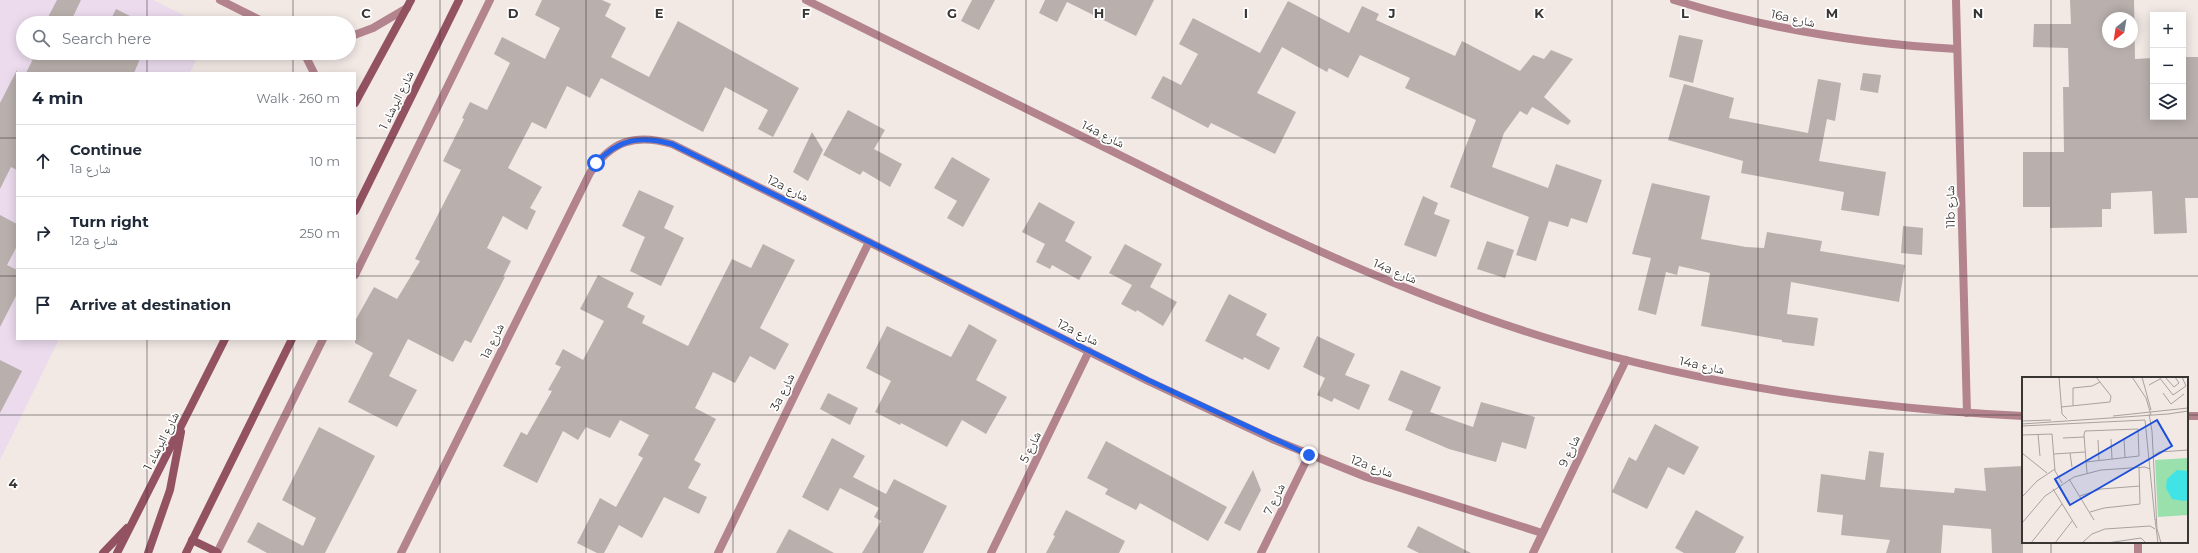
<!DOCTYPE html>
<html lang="en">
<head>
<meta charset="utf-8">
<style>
	body { margin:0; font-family:Montserrat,"Noto Naskh Arabic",sans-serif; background:#f2f2f3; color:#1f2937 }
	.controls { position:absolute; right:12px; top:12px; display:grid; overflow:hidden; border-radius:0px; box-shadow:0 2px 10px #0003 }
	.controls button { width:36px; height:36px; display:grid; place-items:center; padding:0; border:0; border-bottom:1px solid #e0e1e3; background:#fff; color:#1f2937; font:20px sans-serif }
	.compass { position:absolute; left:2102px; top:12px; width:36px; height:36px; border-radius:50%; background:#fff; box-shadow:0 2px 10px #0003; rotate:210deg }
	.stop { position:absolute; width:12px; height:12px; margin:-9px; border:3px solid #2563eb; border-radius:50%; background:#fff }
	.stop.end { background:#2563eb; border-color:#fff; box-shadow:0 1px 4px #0008 }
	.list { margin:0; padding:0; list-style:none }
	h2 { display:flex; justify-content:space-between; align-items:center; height:52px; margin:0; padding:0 16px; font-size:17px }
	h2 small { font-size:13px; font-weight:400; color:#747a83 }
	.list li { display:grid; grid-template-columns:26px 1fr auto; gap:12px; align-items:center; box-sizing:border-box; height:72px; padding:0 16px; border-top:1px solid #e0e1e3 }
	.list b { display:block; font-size:15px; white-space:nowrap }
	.list p { margin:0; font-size:13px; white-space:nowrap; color:#747a83 }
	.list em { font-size:13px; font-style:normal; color:#747a83 }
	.icon { flex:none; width:22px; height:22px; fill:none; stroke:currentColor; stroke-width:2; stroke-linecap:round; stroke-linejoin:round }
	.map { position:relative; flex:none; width:2198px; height:553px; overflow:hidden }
	.search { position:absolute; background:#fff; box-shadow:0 2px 10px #0003; left:16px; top:16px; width:340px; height:44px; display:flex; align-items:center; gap:10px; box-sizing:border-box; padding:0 14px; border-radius:22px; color:#747a83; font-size:15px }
	.panel { position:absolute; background:#fff; box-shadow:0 2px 10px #0003; left:16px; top:72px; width:340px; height:268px; border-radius:0px }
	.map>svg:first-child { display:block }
</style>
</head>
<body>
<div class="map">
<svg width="2198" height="553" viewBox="0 0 2198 553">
	<rect width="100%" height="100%" fill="#f2e9e5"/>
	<path fill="#ebdbed" d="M0 0H153L200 23H23V53H199L190 73H17V339H59L0 460Z"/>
	<g fill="#b9b0ad" fill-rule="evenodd">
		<path d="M57 0H81L70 23H45Z"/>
		<path d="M542 0H602L611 4 605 16 626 28 611 57 649 77 678 21 799 88 773 137 758 129 768 110 725 87 703 132 601 78 590 98 567 86 546 129 532 122 508 168 542 187 530 208 536 211 527 230 503 216 487 248 511 261 503 277H505L471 343 465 340 453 362 408 339 389 376 417 390 397 427 348 402 373 353 355 343V321L374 287 397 299 420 261 415 259 461 170 443 161 464 119 462 118 470 102 487 110 510 63 494 54 502 37 545 59 560 28 535 15Z"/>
		<path d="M972 0H995L979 30 961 21Z"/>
		<path d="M1045 0H1154L1136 36 1067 2 1057 22 1039 13Z"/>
		<path d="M2070 0H2134L2135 59 2153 58V117H2183V57H2198V198H2185L2187 233 2154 234 2152 191 2111 193V209H2102V227L2050 228V207H2023V152H2064L2063 87H2069L2068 48 2033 47 2034 24H2071ZM2108 18H2132V42H2108Z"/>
		<path d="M1288 1 1349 33 1362 6 1379 14 1376 20 1455 56 1462 41 1520 71 1533 55 1544 59 1551 50 1573 59 1544 97 1571 121 1568 125 1532 107 1527 115 1520 111 1504 133 1492 167 1548 188 1556 164 1602 180 1587 223 1571 218 1568 227 1549 221 1536 261 1516 255 1529 217 1450 187 1476 120 1405 88 1410 78 1360 55 1348 78 1329 68 1327 72 1282 47 1257 93 1296 112 1275 154 1211 123 1208 128 1151 98 1163 76 1181 85 1198 54 1179 44 1193 18 1260 53Z"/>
		<path d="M116 9 144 23H109Z"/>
		<path d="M1679 35 1703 40 1693 83 1669 77Z"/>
		<path d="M36 53H131L140 59 134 73H26Z"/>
		<path d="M17 70V170L11 167 0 189V103Z"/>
		<path d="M1863 73 1881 75 1878 93 1860 90Z"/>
		<path d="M1818 79 1841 83 1835 121 1827 119 1819 161 1886 172 1879 216 1841 210 1844 192 1741 173 1743 161 1668 140 1684 84 1734 98 1729 118 1808 133Z"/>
		<path d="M848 110 885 130 874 149 902 164 890 187 863 171 860 175 823 155Z"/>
		<path d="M812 132 823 150 808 181 793 172Z"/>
		<path d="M952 157 990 179 963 227 947 218 957 201 934 188Z"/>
		<path d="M1652 183 1710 196 1701 239 1746 247 1764 248 1767 232 1822 241 1820 251 1905 265 1899 302 1791 282 1787 314 1818 318 1814 346 1782 342V340L1701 326 1710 273 1679 266 1677 275 1666 272 1656 315 1638 310 1651 258 1632 254Z"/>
		<path d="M639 190 674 206 664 228 684 238 661 286 630 271 645 237 622 226Z"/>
		<path d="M1423 196 1438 203 1434 214 1450 220 1436 257 1404 245Z"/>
		<path d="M1039 202 1075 222 1065 241 1092 257 1079 280 1052 265 1050 269 1036 262 1045 244 1022 232Z"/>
		<path d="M0 215 17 224V246L7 265 17 270V294L0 327Z"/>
		<path d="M1903 226 1923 228 1922 255 1901 253Z"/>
		<path d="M1487 241 1514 250 1505 278 1477 269Z"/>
		<path d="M763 244 795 260 760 328 789 344 775 370 750 356 735 383 713 372 695 408 716 419 694 460 701 464 688 488 707 497 699 514 664 497 642 538 619 525 604 553H597L577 543 600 498 616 507 643 458 638 455 649 435 620 420 610 438 586 427 578 440 563 431 537 483 503 466 521 432 527 435 552 391 548 390 561 367 555 364 563 349 583 360 604 321 580 309 598 275 634 293 627 307 645 316 642 323 688 346 732 259 751 268Z"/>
		<path d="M1125 244 1162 264 1150 287 1177 302 1163 326 1137 310 1136 312 1121 304 1132 285 1109 273Z"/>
		<path d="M1229 294 1267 314 1256 335 1280 348 1269 370 1244 357 1243 360 1205 341Z"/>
		<path d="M969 324 997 340 976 380 1007 397 986 434 962 420 947 447 901 423 900 425 875 412 891 381 866 368 887 326 951 357Z"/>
		<path d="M1317 336 1355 354 1345 375 1370 385 1359 410 1334 398 1332 402 1317 395 1325 378 1303 367Z"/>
		<path d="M0 360 22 371 0 413Z"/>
		<path d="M1401 370 1441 387 1430 412 1473 427 1481 402 1535 417 1526 449 1502 442 1496 462 1449 449 1405 430 1413 411 1388 400Z"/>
		<path d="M828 393 858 408 850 425 820 409Z"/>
		<path d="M1655 424 1699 447 1684 475 1668 467 1647 509 1612 492 1629 457 1636 461Z"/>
		<path d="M319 427 375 456 325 553H267L247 542 258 522 303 546 316 518 282 500Z"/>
		<path d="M832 438 865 456 853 477 886 494 894 479 947 506 923 553H862L881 521 874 517 879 508 840 488 828 511 802 497Z"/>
		<path d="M1106 441 1227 507 1208 541 1140 503 1136 510 1105 494 1108 489 1087 478Z"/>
		<path d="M1869 451 1884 453 1880 487 1954 493 1955 488 1986 491 1984 468 2023 466V553H1992L1991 529 1943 525 1941 553H1886L1890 540 1841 535 1843 515 1817 512 1821 474 1865 480Z"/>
		<path d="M1253 470 1261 490 1240 531 1224 523Z"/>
		<path d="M1066 510 1125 541 1119 553H1046L1055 536 1053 535Z"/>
		<path d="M1696 510 1744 537 1735 553H1684L1675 548Z"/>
		<path d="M1418 526 1471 553H1419L1407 547Z"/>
		<path d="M789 529 834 553H776Z"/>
	</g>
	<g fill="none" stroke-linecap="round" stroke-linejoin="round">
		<g stroke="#b3848e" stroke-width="8">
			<path d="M220 0 266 23"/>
			<path d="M806 0C915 54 1024 108 1134 162 1272 231 1411 298 1560 342 1711 387 1866 408 2023 416"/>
			<path d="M1674 0C1767 29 1861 44 1957 49"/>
			<path d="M1956 0 1967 413"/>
			<path d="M349 37 373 28 407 8"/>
			<path d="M304 53 314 73"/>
			<path d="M355 275 490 0"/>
			<path d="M2187 416H2198"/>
			<path d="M2138 542V553"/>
			<path d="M217 553 323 339"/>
			<path d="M401 553 590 173C611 141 635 133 672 144L1148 381 1272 439 1366 477 1542 533"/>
			<path d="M718 553 869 242"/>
			<path d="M991 553 1089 351"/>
			<path d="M1261 553 1309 455"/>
			<path d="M1533 553 1626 360"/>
		</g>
		<g stroke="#935262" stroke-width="8">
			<path d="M355 103 411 0"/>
			<path d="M355 211 459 0"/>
			<path d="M192 540 217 552"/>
			<path d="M103 553 127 528"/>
			<path d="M117 553 225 339"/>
			<path d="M148 553 170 490 181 432"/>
			<path d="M186 553 292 339"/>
		</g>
	</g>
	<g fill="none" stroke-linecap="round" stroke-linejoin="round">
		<path stroke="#2563eb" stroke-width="5" d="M596 163C619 139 640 135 672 144L1148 380 1309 455"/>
	</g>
	<path fill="none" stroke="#383533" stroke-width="1" stroke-opacity="0.55" d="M147 0V23M293 0V23M440 0V553M586 0V553M733 0V553M879 0V553M1026 0V553M1172 0V553M1319 0V553M1465 0V553M1612 0V553M1758 0V553M1905 0V553M2051 0V378M147 53V73M293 53V73M0 138H17M355 138H2198M0 276H17M355 276H2198M147 339V553M293 339V553M0 415H2023M2187 415H2198M2051 542V553"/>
	<g text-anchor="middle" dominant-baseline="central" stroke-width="3.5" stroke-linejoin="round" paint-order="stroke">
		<g font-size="12" fill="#383533" stroke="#fff">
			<text transform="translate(1793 18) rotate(12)">16a شارع</text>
			<text transform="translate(396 100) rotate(-64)">شارع البرشاء 1</text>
			<text transform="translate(1103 134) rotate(26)">14a شارع</text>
			<text transform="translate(788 188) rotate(26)">12a شارع</text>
			<text transform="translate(1950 207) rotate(-91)">11b شارع</text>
			<text transform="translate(1395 271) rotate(22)">14a شارع</text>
			<text transform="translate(1078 332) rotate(26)">12a شارع</text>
			<text transform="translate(492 341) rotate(-64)">1a شارع</text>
			<text transform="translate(1702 365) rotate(12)">14a شارع</text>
			<text transform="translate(782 392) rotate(-64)">3a شارع</text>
			<text transform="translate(161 441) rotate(-63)">شارع البرشاء 1</text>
			<text transform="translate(1030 447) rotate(-64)">شارع 5</text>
			<text transform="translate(1569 451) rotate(-64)">شارع 9</text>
			<text transform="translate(1372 466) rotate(20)">12a شارع</text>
			<text transform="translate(1274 499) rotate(-64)">شارع 7</text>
		</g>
	</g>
	<g transform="translate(2022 377)">
		<rect width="166" height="166" fill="#f2e9e5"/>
		<path d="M166 81V138L136 140 133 83Z" fill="#9ae0ad"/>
		<path d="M155 93 166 94V123L162 124 150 122 144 111 145 102Z" fill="#40e4e6"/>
		<path fill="none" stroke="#a8a19e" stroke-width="1" d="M37 0 40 37 45 42M110 0 124 21M120 0 129 33M137 0 151 18 164 9 160 0M143 0 152 10 157 6 153 0M127 8 138 2M141 16 149 27 162 17M124 21 129 38M51 29V11L70 9 78 5M39 30 88 25 89 19 74 0M127 37 130 54M91 39 166 31M0 44 29 43M0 47 146 37 166 34M0 49 123 43 133 143M130 54 135 152 139 166M16 57 18 79M0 58 30 57 33 94 40 106M41 61 62 60M102 61 103 81M89 62 90 82M76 63 77 83M0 76 25 96M48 76 50 90M32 77 63 75M131 79 137 75 166 73M64 85 117 79 116 52 63 54 62 58 65 96M47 102 72 143M31 112 55 151M58 119 79 112 118 109M0 120 15 104 33 92M68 135 82 131 118 127 117 90M133 142 136 166M0 146 23 119 52 100 79 93 123 90 128 92M9 166 40 127M33 166 50 144M60 166 70 157 83 152 128 149 133 152M85 166 119 161 124 166"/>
		<path fill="#1d4ed8" fill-opacity="0.15" stroke="#1d4ed8" stroke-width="2" d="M135 43 150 69 48 128 33 102Z"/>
		<rect width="166" height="166" fill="none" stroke="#383533" stroke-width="2"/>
	</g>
	<g font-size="13" text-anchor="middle" font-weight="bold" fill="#383533" stroke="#fff" stroke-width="3.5" stroke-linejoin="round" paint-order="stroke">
		<text x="366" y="18">C</text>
		<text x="513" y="18">D</text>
		<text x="659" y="18">E</text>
		<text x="806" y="18">F</text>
		<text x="952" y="18">G</text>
		<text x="1099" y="18">H</text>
		<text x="1246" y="18">I</text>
		<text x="1392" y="18">J</text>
		<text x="1539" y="18">K</text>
		<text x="1685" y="18">L</text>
		<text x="1832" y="18">M</text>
		<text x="1978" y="18">N</text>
		<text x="13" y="488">4</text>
	</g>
</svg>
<div class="controls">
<button>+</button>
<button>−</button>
<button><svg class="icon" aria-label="layers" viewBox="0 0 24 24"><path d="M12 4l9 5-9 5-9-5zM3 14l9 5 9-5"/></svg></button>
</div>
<svg class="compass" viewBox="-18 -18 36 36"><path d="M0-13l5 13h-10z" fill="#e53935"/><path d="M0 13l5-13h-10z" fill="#747a83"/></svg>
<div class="stop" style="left:596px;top:163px"></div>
<div class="stop end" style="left:1309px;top:455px"></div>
<div class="search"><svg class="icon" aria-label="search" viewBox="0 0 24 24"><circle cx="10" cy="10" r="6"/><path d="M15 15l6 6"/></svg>Search here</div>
<section class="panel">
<h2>4 min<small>Walk · 260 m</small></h2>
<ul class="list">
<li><svg class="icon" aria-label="ahead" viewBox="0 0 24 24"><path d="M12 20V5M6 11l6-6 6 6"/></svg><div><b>Continue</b><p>1a شارع</p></div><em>10 m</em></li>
<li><svg class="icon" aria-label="right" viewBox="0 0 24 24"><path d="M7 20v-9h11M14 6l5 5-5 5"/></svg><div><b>Turn right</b><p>12a شارع</p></div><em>250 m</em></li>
<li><svg class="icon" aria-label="arrive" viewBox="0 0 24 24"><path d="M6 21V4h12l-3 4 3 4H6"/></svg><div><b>Arrive at destination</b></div></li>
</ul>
</section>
</div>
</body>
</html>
